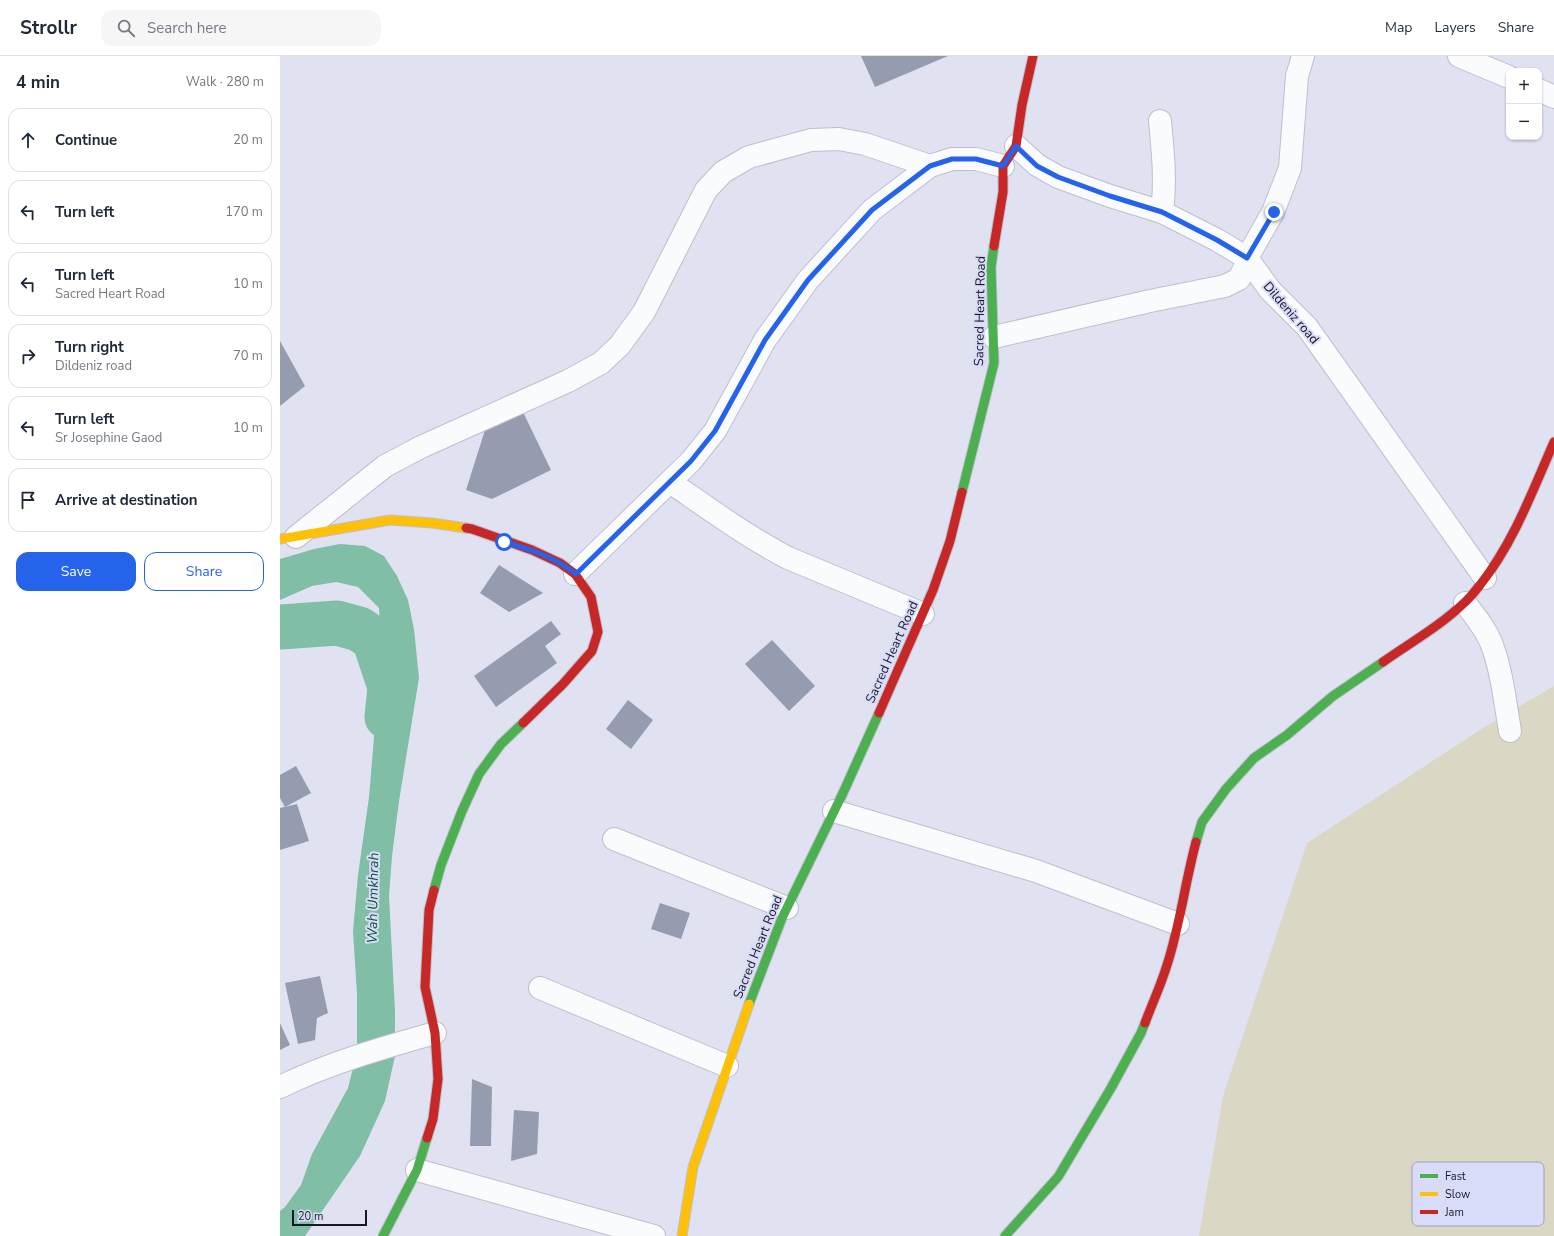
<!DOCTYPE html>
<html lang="en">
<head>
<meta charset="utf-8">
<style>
	body { margin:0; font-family:"Nunito Sans",sans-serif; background:#f6f6f7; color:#1f2937 }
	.controls { position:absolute; right:12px; top:12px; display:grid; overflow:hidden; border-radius:8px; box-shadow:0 1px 3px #0004 }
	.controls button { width:36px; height:36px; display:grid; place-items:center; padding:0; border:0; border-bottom:1px solid #e0e1e3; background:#fff; color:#1f2937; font:20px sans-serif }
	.scale { position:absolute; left:12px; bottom:10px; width:75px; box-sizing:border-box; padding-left:4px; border:2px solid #181825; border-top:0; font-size:11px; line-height:14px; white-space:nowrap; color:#181825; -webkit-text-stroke:3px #d9dcf9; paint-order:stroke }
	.stop { position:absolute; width:12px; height:12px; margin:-9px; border:3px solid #2563eb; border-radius:50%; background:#fff }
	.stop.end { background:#2563eb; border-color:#fff; box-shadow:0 1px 4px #0008 }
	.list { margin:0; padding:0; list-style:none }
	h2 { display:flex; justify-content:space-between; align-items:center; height:52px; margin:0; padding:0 16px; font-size:17px }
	h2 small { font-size:13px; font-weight:400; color:#747a83 }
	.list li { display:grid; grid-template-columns:26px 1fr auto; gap:12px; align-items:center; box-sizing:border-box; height:64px; margin:0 8px 8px; padding:0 8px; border:1px solid #e0e1e3; border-radius:12px }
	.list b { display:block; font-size:15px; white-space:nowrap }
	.list p { margin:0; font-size:13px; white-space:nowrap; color:#747a83 }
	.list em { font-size:13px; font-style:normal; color:#747a83 }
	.actions { display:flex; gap:8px; padding:12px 16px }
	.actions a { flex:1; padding:9px 0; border:1px solid #2563eb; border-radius:12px; text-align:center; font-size:14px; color:#2563eb }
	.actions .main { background:#2563eb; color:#fff }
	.icon { flex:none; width:22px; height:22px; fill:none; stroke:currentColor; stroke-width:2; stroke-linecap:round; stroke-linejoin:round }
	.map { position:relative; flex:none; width:1274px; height:1180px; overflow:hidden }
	header { display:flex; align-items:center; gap:24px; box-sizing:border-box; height:56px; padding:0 20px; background:#fff; border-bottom:1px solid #e0e1e3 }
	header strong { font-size:19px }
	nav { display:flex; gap:22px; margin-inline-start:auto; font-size:14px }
	.search { width:280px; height:36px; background:#f6f6f7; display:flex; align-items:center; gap:10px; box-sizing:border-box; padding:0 14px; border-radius:12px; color:#747a83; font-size:15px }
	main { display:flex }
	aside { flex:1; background:#fff }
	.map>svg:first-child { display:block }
</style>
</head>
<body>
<header>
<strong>Strollr</strong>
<div class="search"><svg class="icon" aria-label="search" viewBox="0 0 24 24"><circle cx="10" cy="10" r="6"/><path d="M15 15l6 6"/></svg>Search here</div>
<nav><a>Map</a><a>Layers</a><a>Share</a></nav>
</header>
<main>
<aside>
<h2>4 min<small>Walk · 280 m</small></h2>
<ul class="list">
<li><svg class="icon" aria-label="ahead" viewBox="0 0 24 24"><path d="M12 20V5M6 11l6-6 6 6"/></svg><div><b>Continue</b></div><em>20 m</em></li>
<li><svg class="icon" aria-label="left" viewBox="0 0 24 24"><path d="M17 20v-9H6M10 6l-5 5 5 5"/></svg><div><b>Turn left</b></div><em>170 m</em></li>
<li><svg class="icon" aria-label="left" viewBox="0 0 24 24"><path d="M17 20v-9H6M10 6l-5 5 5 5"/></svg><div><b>Turn left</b><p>Sacred Heart Road</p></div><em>10 m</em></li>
<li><svg class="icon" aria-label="right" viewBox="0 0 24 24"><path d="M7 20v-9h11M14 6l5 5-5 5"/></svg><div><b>Turn right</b><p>Dildeniz road</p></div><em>70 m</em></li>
<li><svg class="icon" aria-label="left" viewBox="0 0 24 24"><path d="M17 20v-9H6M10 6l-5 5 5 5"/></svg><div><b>Turn left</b><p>Sr Josephine Gaod</p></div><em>10 m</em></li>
<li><svg class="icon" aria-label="arrive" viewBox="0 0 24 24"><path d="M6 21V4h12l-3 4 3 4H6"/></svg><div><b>Arrive at destination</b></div></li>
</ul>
<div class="actions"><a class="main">Save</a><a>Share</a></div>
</aside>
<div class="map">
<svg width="1274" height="1180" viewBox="0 0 1274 1180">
	<rect width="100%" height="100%" fill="#e0e2f2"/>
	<path fill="#dad8c4" d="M1274 630V1180H919L943 1040 1027 787 1203 672Z"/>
	<path fill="#80bea6" d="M60 488 85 490 104 500 117 520 128 544 134 573 139 622 119 745 112 800 109 840 115 955V1000L105 1045 80 1100 25 1180H0V1155L5 1151 21 1129 32 1098 68 1032 77 996V938L73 875 78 819 89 741 100 610V573L99 552 78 531 56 526 32 530 0 544V503L34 493Z"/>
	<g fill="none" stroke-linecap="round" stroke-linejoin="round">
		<path stroke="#80bea6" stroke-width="45" d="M0 571 57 567 79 573 94 583 110 631 107 661"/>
	</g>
	<g fill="#959caf">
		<path d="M581 0H668L595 31Z"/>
		<path d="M0 285 25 330 0 350Z"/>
		<path d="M243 356 271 414 212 443 186 434 205 374Z"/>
		<path d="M219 509 263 537 229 556 200 537Z"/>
		<path d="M271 565 281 578 265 590 277 607 216 651 194 620Z"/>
		<path d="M492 584 535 630 509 655 465 608Z"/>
		<path d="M348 644 373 664 351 693 326 673Z"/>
		<path d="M16 710 31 737 5 751 0 742V719Z"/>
		<path d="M17 748 29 785 0 794V752Z"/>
		<path d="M380 847 410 857 401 883 371 873Z"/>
		<path d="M40 920 48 957 37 962 35 984 18 988 5 927Z"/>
		<path d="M0 967 10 989 0 994Z"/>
		<path d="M192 1023 212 1031 211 1090H190Z"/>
		<path d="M234 1054 259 1056 257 1098 231 1105Z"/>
	</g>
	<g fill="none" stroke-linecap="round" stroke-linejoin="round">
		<g stroke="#bebfcd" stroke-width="24">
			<g id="street">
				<path d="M1179 0 1229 21"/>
				<path d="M1259 34 1274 41"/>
				<path d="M880 65C883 97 886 125 882 156"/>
				<path d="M736 90 757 109 778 121 830 140 882 156 937 184 967 202 990 234 1027 271 1205 522"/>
				<path d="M714 281 870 245 945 230 959 223 965 211 967 202 993 156 1010 112 1017 20 1023 0"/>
				<path d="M390 426C428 452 466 480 508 502L643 558"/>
				<path d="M16 481 105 410 141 391 288 325 321 307 340 289 364 256 426 134 443 116 469 101 531 84 559 83 585 88 650 110"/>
				<path d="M295 518 411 405 435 375 485 284 528 224 592 154 650 110 672 103H696L723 110"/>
				<path d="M1185 547C1195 560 1206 573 1212 589 1222 616 1225 646 1230 675"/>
				<path d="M554 755 756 815 898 868"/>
				<path d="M334 783 507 852"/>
				<path d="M260 932 447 1010"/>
				<path d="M0 1031C49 1007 102 992 155 977"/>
				<path d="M137 1114 374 1180"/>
			</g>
		</g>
		<g stroke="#bebfcd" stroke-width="11">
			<g id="fast">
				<path d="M682 436 714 307 711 211 714 190"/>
				<path d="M916 786 922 766 946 733 974 702 1007 679 1053 640 1103 606"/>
				<path d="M154 834 161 809 182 755 199 718 221 688 243 667"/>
				<path d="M469 948 502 862 563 737 599 657"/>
				<path d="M103 1180 137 1114 147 1082"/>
				<path d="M725 1180 778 1121 831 1032 861 977 865 967"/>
			</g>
		</g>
		<g stroke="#bebfcd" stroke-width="11">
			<g id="slow">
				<path d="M0 483 110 464 152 467 186 472"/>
				<path d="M402 1180 413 1111 469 948"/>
			</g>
		</g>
		<g stroke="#bebfcd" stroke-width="11">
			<g id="jam">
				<path d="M714 190 723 136V110L736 90 742 49 753 0"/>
				<path d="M186 472 192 473 252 494 280 507 295 518 311 541 318 576 312 595 283 628 243 667"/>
				<path d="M1103 606C1130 587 1160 570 1184 547 1190 542 1195 535 1200 529 1234 486 1252 436 1274 386"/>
				<path d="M599 657 653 534 670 485 682 436"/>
				<path d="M865 967C872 948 881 929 887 909 900 869 905 827 916 786"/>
				<path d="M147 1082 153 1063 158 1023 155 977 145 931 149 854 154 834"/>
			</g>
		</g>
		<use href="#street" stroke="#fafbfd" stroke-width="22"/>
		<use href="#fast" stroke="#4caf50" stroke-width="9"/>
		<use href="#slow" stroke="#ffc107" stroke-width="9"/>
		<use href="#jam" stroke="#c62828" stroke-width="9"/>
	</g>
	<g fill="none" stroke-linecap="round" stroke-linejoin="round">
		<path stroke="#2563eb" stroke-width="5" d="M224 486C252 494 272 500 296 518L411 405 435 375 485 284 528 224 592 154 650 110 672 103H696L723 110 736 90 757 110 778 121 830 140 882 156 937 184 967 202 994 156"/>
	</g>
	<g text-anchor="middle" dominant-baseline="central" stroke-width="4" stroke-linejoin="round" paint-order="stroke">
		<g font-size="13" fill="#181825" stroke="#d9dcf9">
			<text transform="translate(700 255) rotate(-89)">Sacred Heart Road</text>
			<text transform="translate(1011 257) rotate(49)">Dildeniz road</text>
			<text transform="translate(612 596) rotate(-66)">Sacred Heart Road</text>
			<text transform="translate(478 891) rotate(-68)">Sacred Heart Road</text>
		</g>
		<g font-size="14" font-style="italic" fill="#0b5237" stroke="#d9dcf9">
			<text transform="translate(93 842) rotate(-89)">Wah Umkhrah</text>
		</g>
	</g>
	<rect x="1132" y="1106" width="132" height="64" rx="6" fill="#d9dcf9" stroke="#9fa1b9" stroke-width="1"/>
	<rect x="1140" y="1118" width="18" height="4" fill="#4caf50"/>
	<rect x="1140" y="1136" width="18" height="4" fill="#ffc107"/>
	<rect x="1140" y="1154" width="18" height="4" fill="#c62828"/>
	<g font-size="11" fill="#181825">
		<text x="1165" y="1124">Fast</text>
		<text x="1165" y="1142">Slow</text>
		<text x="1165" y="1160">Jam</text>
	</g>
</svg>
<div class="controls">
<button>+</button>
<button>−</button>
</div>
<div class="scale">20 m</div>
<div class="stop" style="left:224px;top:486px"></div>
<div class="stop end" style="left:994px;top:156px"></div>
</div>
</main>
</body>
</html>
